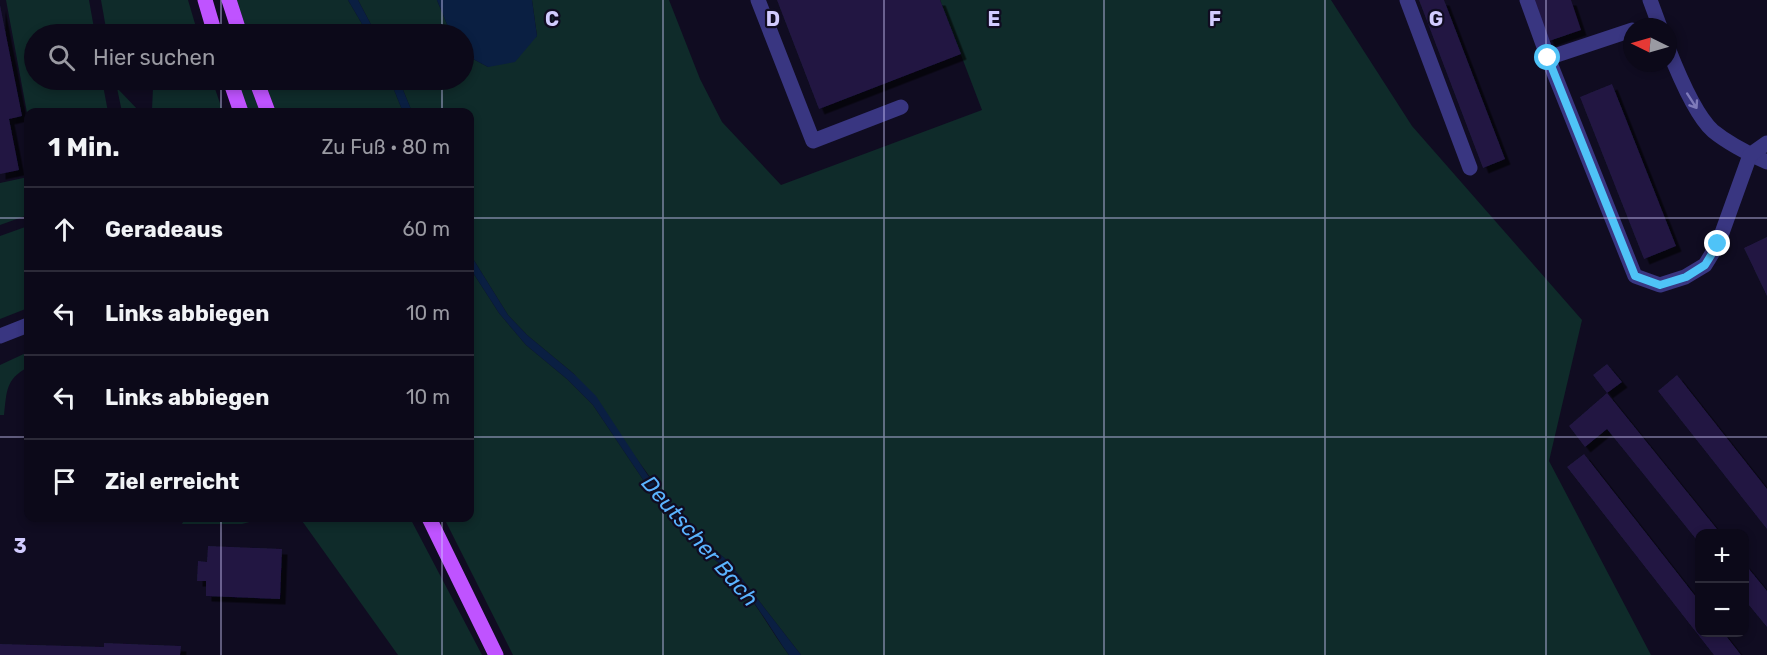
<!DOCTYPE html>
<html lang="de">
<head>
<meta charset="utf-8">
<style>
	body { margin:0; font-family:Rubik,sans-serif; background:#151222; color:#f1f3f6 }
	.controls { position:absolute; right:18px; bottom:18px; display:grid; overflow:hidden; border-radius:12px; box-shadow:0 3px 9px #0003 }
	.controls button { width:54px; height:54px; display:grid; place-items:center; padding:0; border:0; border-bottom:2px solid #2c2a38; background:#0c0919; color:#f1f3f6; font:30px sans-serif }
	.compass { position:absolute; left:1623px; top:18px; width:54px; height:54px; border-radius:50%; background:#0c0919; box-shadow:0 3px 9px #0003; rotate:275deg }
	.stop { position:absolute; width:18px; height:18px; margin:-14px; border:4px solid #4fc3f7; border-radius:50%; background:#fff }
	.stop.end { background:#4fc3f7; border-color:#fff; box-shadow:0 2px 6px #0008 }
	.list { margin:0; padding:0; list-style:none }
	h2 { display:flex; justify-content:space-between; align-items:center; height:78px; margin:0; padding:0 24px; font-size:26px }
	h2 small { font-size:20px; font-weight:400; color:#9a9aa2 }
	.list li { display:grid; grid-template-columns:39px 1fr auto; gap:18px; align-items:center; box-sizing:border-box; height:84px; padding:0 24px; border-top:2px solid #2c2a38 }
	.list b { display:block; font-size:22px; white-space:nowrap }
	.list em { font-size:20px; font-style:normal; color:#9a9aa2 }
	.icon { flex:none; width:33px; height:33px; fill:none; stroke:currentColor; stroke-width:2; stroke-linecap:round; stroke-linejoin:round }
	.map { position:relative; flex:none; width:1767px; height:655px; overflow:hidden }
	.search { position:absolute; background:#0c0919; box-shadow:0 3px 9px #0003; left:24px; top:24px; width:450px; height:66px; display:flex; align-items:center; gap:15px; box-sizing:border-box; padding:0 21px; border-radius:33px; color:#9a9aa2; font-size:22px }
	.panel { position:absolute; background:#0c0919; box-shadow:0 3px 9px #0003; left:24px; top:108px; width:450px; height:414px; border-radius:12px }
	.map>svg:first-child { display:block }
</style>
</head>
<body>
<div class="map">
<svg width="1767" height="655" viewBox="0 0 1767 655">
	<defs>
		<filter id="shadow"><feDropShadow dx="5.5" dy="5.5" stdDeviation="0" flood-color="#0009"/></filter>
	</defs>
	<rect width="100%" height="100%" fill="#100c21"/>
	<g fill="#0f2b2a">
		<path d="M6 0H89L95 34H34V80H102L108 112H28V118Z"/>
		<path d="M101 0H188L198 34H107Z"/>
		<path d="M236 0H348L368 34H248Z"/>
		<path d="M358 0H437L451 34H376Z"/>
		<path d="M532 0H669L700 79 722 122 781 185 982 110 940 0H1331L1412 126 1582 320 1549 461 1651 655H801L728 561 711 547 694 527 667 500 574 374 527 335 508 315 470 254V112H412L399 80H464V54L488 67 537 36Z"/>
		<path d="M123 80H212L223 112H155L152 109 153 88 145 83 129 86Z"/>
		<path d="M237 80H248L260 112H247Z"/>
		<path d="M264 80H390L403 112H276Z"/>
		<path d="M117 88 140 112H122Z"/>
		<path d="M28 177V215L0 225V183Z"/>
		<path d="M28 226V308L0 319V236Z"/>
		<path d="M470 268 499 313 526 345 567 379 593 405 650 490 706 554C744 576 763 621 789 655H513L444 518H470Z"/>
		<path d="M28 352V367C5 380 7 391 4 415H0V365Z"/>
		<path d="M185 518H265L242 524H182Z"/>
		<path d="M300 518H410L482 655H398Z"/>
	</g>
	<g fill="#0a1f42">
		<path d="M348 0H358L376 34H368Z"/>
		<path d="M437 0H532L537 36 515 62 488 67 464 54V34H451Z"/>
		<path d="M390 80H399L412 112H403Z"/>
		<path d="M470 254 508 315 527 335 574 374 596 396 647 474 667 500 694 527 711 547 728 561 801 655H789C765 622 742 574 706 554L650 490 593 405 567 379 526 345 499 313 470 268Z"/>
	</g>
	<g fill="#211842" filter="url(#shadow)">
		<path d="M777 0H940L961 54 819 109Z"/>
		<path d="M1419 0H1444L1505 159 1483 168Z"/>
		<path d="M1534 0H1571L1581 30 1549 41Z"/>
		<path d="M0 5 22 116 9 119 19 170 0 174Z"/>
		<path d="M1612 84 1676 246 1644 259 1580 97Z"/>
		<path d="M1767 237V296L1744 248Z"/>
		<path d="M1607 364 1622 382 1607 393 1721 534H1700V544L1607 429 1585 447 1569 426 1607 393 1593 375Z"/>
		<path d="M1677 375 1767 489V529L1658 391Z"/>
		<path d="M1584 454 1700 602V632H1723L1741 655H1714L1567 467Z"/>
		<path d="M208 546 282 549 280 599 206 596V581H197L198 561 207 562Z"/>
		<path d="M1744 563 1767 591V627L1744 599Z"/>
		<path d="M104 643 181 646 180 655H0V644L104 647Z"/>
	</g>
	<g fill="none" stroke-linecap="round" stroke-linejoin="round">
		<g stroke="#393681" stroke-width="15">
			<path d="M758 0 813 141 901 107"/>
			<path d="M1407 0 1470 168"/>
			<path d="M1527 0 1548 58 1632 30"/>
			<path d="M1650 0 1660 27"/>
			<path d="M1668 48C1677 71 1695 115 1713 131 1729 144 1749 154 1767 162"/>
			<path d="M1548 58 1635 276 1660 285 1685 277 1705 265 1718 244 1750 155 1767 143"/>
			<path d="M0 336 28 325"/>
		</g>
		<g stroke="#bf53ff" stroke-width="15">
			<path d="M205 0 215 34"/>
			<path d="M229 0 240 34"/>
			<path d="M230 80 241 112"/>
			<path d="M256 80 268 112"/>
			<path d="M429 518 496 655"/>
		</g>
	</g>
	<defs><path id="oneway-shaft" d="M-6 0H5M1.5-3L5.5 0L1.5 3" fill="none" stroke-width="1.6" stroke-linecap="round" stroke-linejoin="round" transform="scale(1.5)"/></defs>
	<use stroke="#7e7aba" href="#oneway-shaft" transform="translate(1692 101) rotate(57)"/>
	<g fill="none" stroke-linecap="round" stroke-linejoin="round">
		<path stroke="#4fc3f7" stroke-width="8" d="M1548 58 1635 276 1660 285 1686 277 1705 265 1718 244"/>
	</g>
	<path fill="none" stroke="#d2ccff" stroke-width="1.5" stroke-opacity="0.55" d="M221 0V34M442 0V34M663 0V655M884 0V655M1104 0V655M1325 0V655M1546 0V655M221 80V112M442 80V112M0 218H28M470 218H1767M0 437H28M470 437H1767M221 518V655M442 518V655"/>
	<g text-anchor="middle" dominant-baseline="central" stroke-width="4.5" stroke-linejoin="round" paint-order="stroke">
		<g font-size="22" font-style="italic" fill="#5ab3ff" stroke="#100c21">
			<text transform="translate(700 541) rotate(49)">Deutscher Bach</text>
		</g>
	</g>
	<g font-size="20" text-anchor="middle" font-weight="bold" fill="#d2ccff" stroke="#100c21" stroke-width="4.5" stroke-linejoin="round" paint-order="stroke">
		<text x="552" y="26">C</text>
		<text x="773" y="26">D</text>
		<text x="994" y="26">E</text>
		<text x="1215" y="26">F</text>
		<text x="1436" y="26">G</text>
		<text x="20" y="553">3</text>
	</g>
</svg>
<div class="controls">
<button>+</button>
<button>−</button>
</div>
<svg class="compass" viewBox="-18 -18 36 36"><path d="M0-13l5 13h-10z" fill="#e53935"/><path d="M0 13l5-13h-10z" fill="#9a9aa2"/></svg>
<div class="stop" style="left:1548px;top:58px"></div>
<div class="stop end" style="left:1718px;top:244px"></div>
<div class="search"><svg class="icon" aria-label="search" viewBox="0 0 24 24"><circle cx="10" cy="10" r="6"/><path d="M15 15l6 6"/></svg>Hier suchen</div>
<section class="panel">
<h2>1 Min.<small>Zu Fuß · 80 m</small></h2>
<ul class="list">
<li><svg class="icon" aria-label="ahead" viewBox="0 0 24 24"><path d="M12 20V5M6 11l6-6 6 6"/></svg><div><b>Geradeaus</b></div><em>60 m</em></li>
<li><svg class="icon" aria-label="left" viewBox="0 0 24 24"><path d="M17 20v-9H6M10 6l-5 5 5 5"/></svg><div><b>Links abbiegen</b></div><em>10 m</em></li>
<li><svg class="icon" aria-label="left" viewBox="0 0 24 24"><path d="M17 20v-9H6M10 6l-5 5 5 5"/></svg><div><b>Links abbiegen</b></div><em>10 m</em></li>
<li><svg class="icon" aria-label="arrive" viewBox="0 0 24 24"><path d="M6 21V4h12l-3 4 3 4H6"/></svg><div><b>Ziel erreicht</b></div></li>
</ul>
</section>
</div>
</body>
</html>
